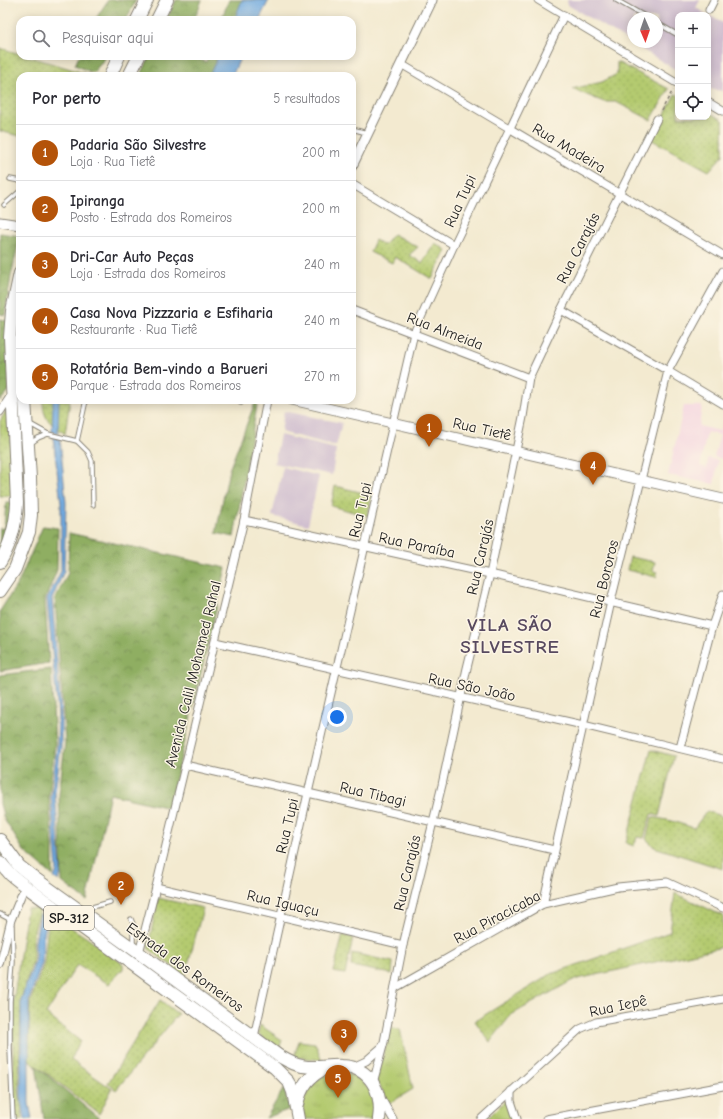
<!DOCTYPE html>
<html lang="pt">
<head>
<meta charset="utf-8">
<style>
	body { margin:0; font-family:"Comic Neue",sans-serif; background:#f7f7f7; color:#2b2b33 }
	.controls { position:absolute; right:12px; top:12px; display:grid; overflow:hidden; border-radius:8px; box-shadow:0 2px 10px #0003 }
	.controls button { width:36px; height:36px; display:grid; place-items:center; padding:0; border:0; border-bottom:1px solid #e1e1e2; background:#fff; color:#2b2b33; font:20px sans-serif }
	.compass { position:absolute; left:627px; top:12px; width:36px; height:36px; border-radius:50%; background:#fff; box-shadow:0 2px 10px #0003; rotate:178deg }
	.you { position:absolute; left:337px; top:717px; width:14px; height:14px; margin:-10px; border:3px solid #fff; border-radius:50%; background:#1a73e8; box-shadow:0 0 0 6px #1a73e833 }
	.badge { display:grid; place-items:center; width:26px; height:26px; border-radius:50%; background:#b45309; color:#fff; font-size:13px; font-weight:700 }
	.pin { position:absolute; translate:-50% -33px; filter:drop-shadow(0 1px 2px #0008) }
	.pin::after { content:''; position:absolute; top:21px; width:14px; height:12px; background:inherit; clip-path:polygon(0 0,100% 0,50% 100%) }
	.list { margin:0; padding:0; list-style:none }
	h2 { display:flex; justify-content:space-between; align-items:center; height:52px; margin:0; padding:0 16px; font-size:17px }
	h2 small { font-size:13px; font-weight:400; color:#7c7c81 }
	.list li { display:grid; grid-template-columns:26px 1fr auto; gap:12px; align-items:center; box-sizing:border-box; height:56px; padding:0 16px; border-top:1px solid #e1e1e2 }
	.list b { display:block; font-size:15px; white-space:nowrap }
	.list p { margin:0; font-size:13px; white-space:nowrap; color:#7c7c81 }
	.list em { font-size:13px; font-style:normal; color:#7c7c81 }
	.icon { flex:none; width:22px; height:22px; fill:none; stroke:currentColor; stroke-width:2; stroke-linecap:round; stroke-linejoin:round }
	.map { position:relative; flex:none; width:723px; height:1119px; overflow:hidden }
	.search { position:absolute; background:#fff; box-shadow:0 2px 10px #0003; left:16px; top:16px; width:340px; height:44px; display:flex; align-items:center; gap:10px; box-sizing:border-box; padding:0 14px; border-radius:12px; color:#7c7c81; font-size:15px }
	.panel { position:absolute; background:#fff; box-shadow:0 2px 10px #0003; left:16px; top:72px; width:340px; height:332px; border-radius:12px }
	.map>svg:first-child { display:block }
</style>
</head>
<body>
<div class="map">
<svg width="723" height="1119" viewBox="0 0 723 1119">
	<defs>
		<pattern id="grass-dots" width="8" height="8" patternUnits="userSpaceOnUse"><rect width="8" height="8" fill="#b4ca6f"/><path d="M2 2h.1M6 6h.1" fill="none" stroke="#9aad60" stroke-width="1.8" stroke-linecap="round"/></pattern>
		<pattern id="forest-crowns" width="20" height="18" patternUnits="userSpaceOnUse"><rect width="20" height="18" fill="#8fae62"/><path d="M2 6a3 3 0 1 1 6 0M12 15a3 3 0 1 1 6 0" fill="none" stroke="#748d50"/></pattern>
		<pattern id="park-tufts" width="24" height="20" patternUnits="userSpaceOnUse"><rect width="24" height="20" fill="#b4ca6f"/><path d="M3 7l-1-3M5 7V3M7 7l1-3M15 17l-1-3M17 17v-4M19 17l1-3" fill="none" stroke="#9aad60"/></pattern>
	</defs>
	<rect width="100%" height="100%" fill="#fcf5e5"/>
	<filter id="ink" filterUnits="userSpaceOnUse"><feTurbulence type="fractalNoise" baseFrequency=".025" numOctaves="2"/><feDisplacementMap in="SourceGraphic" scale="8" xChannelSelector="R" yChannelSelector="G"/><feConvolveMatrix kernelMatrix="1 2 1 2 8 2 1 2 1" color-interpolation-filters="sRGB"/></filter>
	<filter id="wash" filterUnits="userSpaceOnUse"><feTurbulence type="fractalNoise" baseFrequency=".012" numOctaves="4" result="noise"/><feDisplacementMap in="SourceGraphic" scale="16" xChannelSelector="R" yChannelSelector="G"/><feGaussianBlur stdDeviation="0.9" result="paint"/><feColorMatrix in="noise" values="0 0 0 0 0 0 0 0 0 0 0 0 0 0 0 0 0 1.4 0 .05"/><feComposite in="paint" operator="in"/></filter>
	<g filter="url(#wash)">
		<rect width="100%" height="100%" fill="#f3ead0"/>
		<path fill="#f3cfe0" d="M684 406H702L699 426 720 431 721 426 723 427V459L714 457 720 435 707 432 700 466 707 468 708 458 718 460 714 484 668 475Z"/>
		<g fill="#cfbdcf" fill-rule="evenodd">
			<path d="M567 0H700L696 8 708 15H678V71L568 5ZM633 18H657V42H633Z"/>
			<path d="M708 15 723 23V91L708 89Z"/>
			<path d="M284 411 342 423 336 446 281 432Z"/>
			<path d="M280 435 336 449 332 475 274 463Z"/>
			<path d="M283 467 319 476 308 525 272 516Z"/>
		</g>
		<g fill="url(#grass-dots)" stroke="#687346">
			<path d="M0 48 20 54V56H27L94 76H20V136L0 131Z"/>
			<path d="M617 62 669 89 651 120 616 102H604L572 89 602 82 617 74Z"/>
			<path d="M675 94 678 95V117H708V112L723 120V155L709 171 652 140Z"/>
			<path d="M393 234 418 247 409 255 422 263 435 243 446 250 432 279 395 257 392 263 370 252 375 240 384 245Z"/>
			<path d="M43 400H70L65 434C50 423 43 420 43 400Z"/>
			<path d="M10 404 12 496H0V421Z"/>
			<path d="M335 486 372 495 368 516 331 506Z"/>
			<path d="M630 557 655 562 653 571 657 572 656 577 627 570Z"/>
			<path d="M651 750 674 756 659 816 651 814 644 838 637 837 634 846 626 843Z"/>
			<path d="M707 811 723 817V869L654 847 646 839 652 817 672 821 694 828Z"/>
			<path d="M675 893 723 916V947L573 980 511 1015 490 1042 475 1021 551 974 670 932Z"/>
			<path d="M158 898 203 908 185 976 148 948Z"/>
			<path d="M27 908 40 909 33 935V960L21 999 19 1090 23 1119H16L13 1084V1003Z"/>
			<path d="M49 913 87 938 123 964V969L109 984 77 965 46 1014 80 1041 71 1060 112 1089 99 1114 28 1059 30 1002 44 963Z"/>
			<path d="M343 935 353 938 345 974 333 972Z"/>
			<path d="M352 953 393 962 392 974 351 966Z"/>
			<path d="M160 1000 178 1014 116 1090 108 1083Z"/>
		</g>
		<g fill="url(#forest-crowns)" stroke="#56653f">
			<path d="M108 0H136L126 20H95Z"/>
			<path d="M176 0H202L194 20H166Z"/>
			<path d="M229 0H268L257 20H221Z"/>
			<path d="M79 56H107L93 73 75 65Z"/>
			<path d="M150 56H190L206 62 208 56H238L228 76H143L141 75Z"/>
			<path d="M0 233 20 236 11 276 5 315 0 314Z"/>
			<path d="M0 319 7 320 9 391 0 401Z"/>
			<path d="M256 400H258L234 537 216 533 229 470Z"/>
			<path d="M6 502H14L13 521 0 557V528L4 529Z"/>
			<path d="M43 526 58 528 57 570 45 600 49 663 0 671V611L19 581Z"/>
			<path d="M69 533 226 568 169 808 110 794 87 901 62 882 59 795 65 742 55 599 68 573Z"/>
			<path d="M51 669 55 745 49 796 53 846V876L24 851 4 819 0 803V675Z"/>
			<path d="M36 1066 100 1119H44Z"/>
			<path d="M284 1088 290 1109 266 1118Z"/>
		</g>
		<g fill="url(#park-tufts)" stroke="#687346">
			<path d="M260 1025 282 1040 279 1049 258 1034Z"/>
			<path d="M391 1028 400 1029 413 1089 390 1103 376 1080Z"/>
			<path d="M299 1041 315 1043 322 1060 294 1057Z"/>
			<path d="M340 1072C364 1076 379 1094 371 1119H304C299 1093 314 1074 340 1072Z"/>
			<path d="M508 1098 509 1109 512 1119H487Z"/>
		</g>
		<g fill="#70a9df" stroke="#46627e">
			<path d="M242 0H269L259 20H234Z"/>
			<path d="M218 56H241L232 76H209Z"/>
			<path d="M53 400H59L58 434 52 432Z"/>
			<path d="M53 437 60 438 66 503 64 571 52 599 61 714V747L55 793 61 870 59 881 54 878 57 870 51 796 57 748 58 715 47 599 61 571V503Z"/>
			<path d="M40 914 47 919 43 940 42 963 29 1000V1103L32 1119H25L21 1097V999L35 961V942Z"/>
		</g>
	</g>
	<g filter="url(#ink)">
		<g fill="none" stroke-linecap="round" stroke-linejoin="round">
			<g stroke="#888376" stroke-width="5.5">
				<g id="service">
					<path d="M616 0 648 18"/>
					<path d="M657 23 678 35"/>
					<path d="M352 129 367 133"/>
					<path d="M10 179 20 181"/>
					<path d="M4 205 20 191"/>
					<path d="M86 400 77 441 88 452 92 461 93 505"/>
					<path d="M241 403 242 400"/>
					<path d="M30 424 48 434 77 441"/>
					<path d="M31 443 38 438 48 434"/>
					<path d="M82 910 110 902"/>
					<path d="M0 914 11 920"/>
					<path d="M131 919 133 924V945"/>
					<path d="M12 926 13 962 10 1001V1049L13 1119"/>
				</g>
			</g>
			<g stroke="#888376" stroke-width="9">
				<g id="minor">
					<path d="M538 0 678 84"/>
					<path d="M709 10 714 0"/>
					<path d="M401 64 723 255"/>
					<path d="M708 102 723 111"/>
					<path d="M352 184 454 245"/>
					<path d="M352 310 529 378"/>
					<path d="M561 310 668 371 723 404"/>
					<path d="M0 412 12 394"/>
					<path d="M244 520 490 574 712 626"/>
					<path d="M215 642 583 725 723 759"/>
					<path d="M680 748 712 626 723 594"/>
					<path d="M185 765 308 793 554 850"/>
					<path d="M156 887 403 945"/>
					<path d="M543 904 612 597 668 371 723 271"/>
					<path d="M139 953 156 887 244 520 267 400"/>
					<path d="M0 965 11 920 25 886"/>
					<path d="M395 988 543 904 618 887 667 882 723 908"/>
					<path d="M254 1037 308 793 414 333 454 245 564 15"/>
					<path d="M353 1067 366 1061 382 1047"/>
					<path d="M373 1083 384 1042 403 945 442 785 467 668 490 574 523 417 529 378 561 310 657 119"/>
					<path d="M511 1091V1101L517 1119"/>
					<path d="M382 1100 393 1119"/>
					<path d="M481 1119 580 1029 596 1022 723 999"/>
					<path d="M546 1119 723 1086"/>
				</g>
			</g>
			<g stroke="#888376" stroke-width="11">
				<g id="tertiary">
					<path d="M352 166 432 0"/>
					<path d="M0 222 20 225"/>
					<path d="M292 400 723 499"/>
				</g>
			</g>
			<g stroke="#888376" stroke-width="14">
				<g id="primary">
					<path d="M137 20 147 0"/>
					<path d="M157 20 167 0"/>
					<path d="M110 76 119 56"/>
					<path d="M129 76 139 56"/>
					<path d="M0 562C11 544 16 524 17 503L10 337 12 311 20 273"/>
					<path d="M0 591 15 569 29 532 31 515 30 478 25 400"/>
					<path d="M0 840 19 866 37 880 139 953 279 1056C286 1060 294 1065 302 1066 315 1069 329 1065 342 1066 371 1067 383 1093 379 1119"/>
					<path d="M0 862 11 875 25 886 275 1068 289 1082 293 1092 298 1119"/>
					<path d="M297 1105C300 1087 310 1075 326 1068"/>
				</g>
			</g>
			<path stroke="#888376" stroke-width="1.5" stroke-dasharray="3 3" stroke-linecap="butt" d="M661 111 673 90"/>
			<use href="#service" stroke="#fff" stroke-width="3.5"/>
			<use href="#minor" stroke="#fff" stroke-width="7"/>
			<use href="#tertiary" stroke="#fff" stroke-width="9"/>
			<use href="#primary" stroke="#fff" stroke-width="12"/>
		</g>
	</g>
	<g text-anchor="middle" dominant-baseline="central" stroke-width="3" stroke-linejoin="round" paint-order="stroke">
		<rect fill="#fcf5e5" stroke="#5f5d58" stroke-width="1" x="44" y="906" width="50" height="24" rx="3"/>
		<g font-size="14" font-weight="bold" fill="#1c1c1c">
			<text x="69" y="918">SP-312</text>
		</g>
		<g font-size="15" fill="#1c1c1c" stroke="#fcf5e5">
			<text transform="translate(569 148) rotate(31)">Rua Madeira</text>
			<text transform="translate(460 201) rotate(-65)">Rua Tupi</text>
			<text transform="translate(578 248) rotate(-63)">Rua Carajás</text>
			<text transform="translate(445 331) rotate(21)">Rua Almeida</text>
			<text transform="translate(482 429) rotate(13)">Rua Tietê</text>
			<text transform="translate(360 510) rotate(-77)">Rua Tupi</text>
			<text transform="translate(417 545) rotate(12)">Rua Paraíba</text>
			<text transform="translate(480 557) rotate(-77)">Rua Carajás</text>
			<text transform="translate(604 579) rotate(-76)">Rua Bororos</text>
			<text transform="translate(193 674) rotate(-76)">Avenida Calil Mohamed Rahal</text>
			<text transform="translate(472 687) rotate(12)">Rua São João</text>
			<text transform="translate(373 794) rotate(13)">Rua Tibagi</text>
			<text transform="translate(287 826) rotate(-77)">Rua Tupi</text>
			<text transform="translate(407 873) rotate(-77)">Rua Carajás</text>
			<text transform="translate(283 903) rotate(13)">Rua Iguaçu</text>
			<text transform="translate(497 917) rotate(-28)">Rua Piracicaba</text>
			<text transform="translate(185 967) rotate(36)">Estrada dos Romeiros</text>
			<text transform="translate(618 1006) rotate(-12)">Rua Iepê</text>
		</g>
		<g font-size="19" font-weight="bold" letter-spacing="1" fill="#584a60" stroke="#fcf5e5">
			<text x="510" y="625">VILA SÃO<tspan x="510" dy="22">SILVESTRE</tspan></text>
		</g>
	</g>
</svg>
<div class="controls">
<button>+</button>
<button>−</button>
<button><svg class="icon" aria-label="locate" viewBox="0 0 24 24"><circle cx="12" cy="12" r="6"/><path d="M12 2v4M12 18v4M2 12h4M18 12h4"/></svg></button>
</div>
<svg class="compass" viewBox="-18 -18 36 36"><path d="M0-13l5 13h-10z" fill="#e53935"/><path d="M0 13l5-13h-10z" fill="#7c7c81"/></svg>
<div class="you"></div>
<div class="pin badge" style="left:429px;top:447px">1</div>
<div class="pin badge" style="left:121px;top:905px">2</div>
<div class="pin badge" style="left:344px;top:1053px">3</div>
<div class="pin badge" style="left:593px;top:485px">4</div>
<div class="pin badge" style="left:338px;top:1098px">5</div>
<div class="search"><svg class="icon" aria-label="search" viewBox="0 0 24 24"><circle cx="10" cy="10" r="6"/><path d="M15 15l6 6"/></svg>Pesquisar aqui</div>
<section class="panel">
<h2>Por perto<small>5 resultados</small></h2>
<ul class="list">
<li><span class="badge">1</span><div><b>Padaria São Silvestre</b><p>Loja · Rua Tietê</p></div><em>200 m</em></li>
<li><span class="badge">2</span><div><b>Ipiranga</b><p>Posto · Estrada dos Romeiros</p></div><em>200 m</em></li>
<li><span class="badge">3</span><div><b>Dri-Car Auto Peças</b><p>Loja · Estrada dos Romeiros</p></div><em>240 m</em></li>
<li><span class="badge">4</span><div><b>Casa Nova Pizzzaria e Esfiharia</b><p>Restaurante · Rua Tietê</p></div><em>240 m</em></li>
<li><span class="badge">5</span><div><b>Rotatória Bem-vindo a Barueri</b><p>Parque · Estrada dos Romeiros</p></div><em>270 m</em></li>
</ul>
</section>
</div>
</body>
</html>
